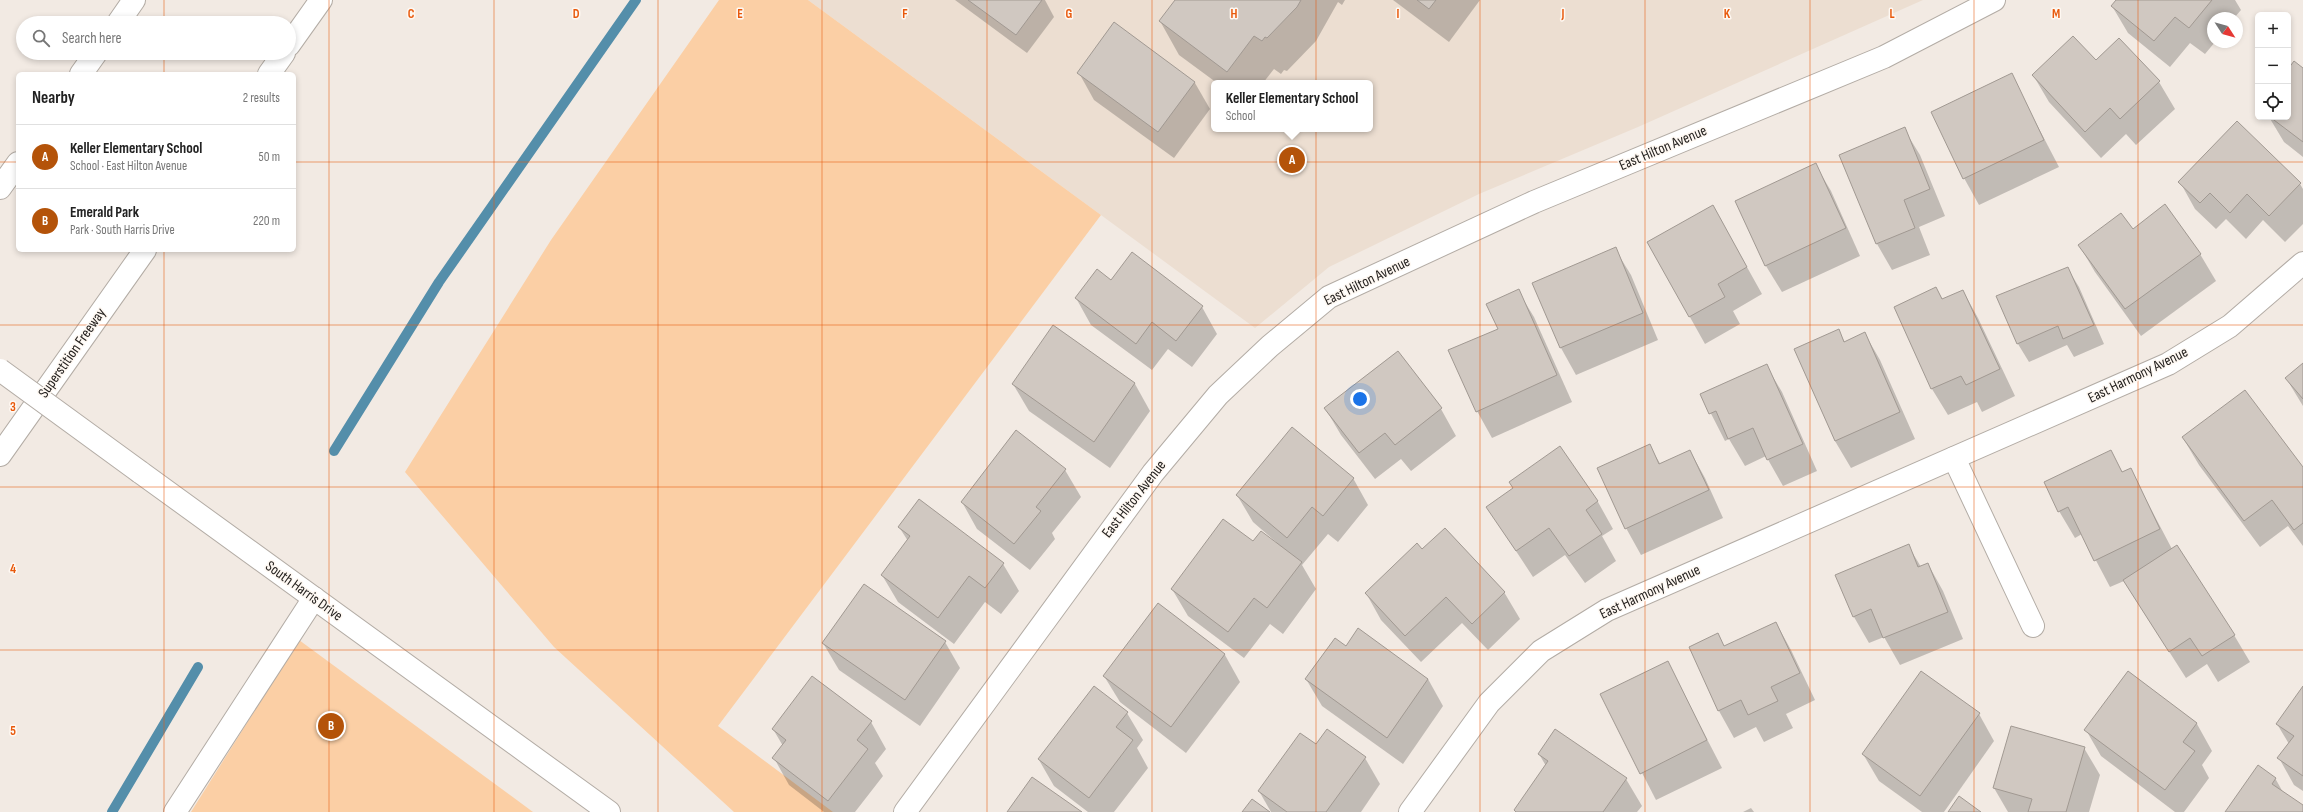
<!DOCTYPE html>
<html lang="en">
<head>
<meta charset="utf-8">
<style>
	body { margin:0; font-family:"Sofia Sans Condensed",sans-serif; background:#f2f2f2; color:#222 }
	.controls { position:absolute; right:12px; top:12px; display:grid; overflow:hidden; border-radius:6px; box-shadow:0 2px 6px #0003 }
	.controls button { width:36px; height:36px; display:grid; place-items:center; padding:0; border:0; border-bottom:1px solid #e0e0e0; background:#fff; color:#222; font:20px sans-serif }
	.compass { position:absolute; left:2207px; top:12px; width:36px; height:36px; border-radius:50%; background:#fff; box-shadow:0 2px 6px #0003; rotate:126deg }
	.you { position:absolute; left:1360px; top:399px; width:14px; height:14px; margin:-10px; border:3px solid #fff; border-radius:50%; background:#1a73e8; box-shadow:0 0 0 6px #1a73e833 }
	.badge { display:grid; place-items:center; width:26px; height:26px; border-radius:50%; background:#b45309; color:#fff; font-size:13px; font-weight:700 }
	.pin { position:absolute; translate:-50% -50%; border:2px solid #fff; box-shadow:0 1px 4px #0006 }
	.popup { position:absolute; left:1211px; top:80px; width:162px; height:52px; box-sizing:border-box; display:grid; place-content:center; border-radius:6px; background:#fff; filter:drop-shadow(0 1px 3px #0005); font-size:13px; white-space:nowrap; color:#767676 }
	.popup b { font-size:15px; color:#222 }
	.popup::after { content:''; position:absolute; left:50%; top:100%; margin-left:-8px; border:8px solid transparent; border-top-color:#fff }
	.list { margin:0; padding:0; list-style:none }
	h2 { display:flex; justify-content:space-between; align-items:center; height:52px; margin:0; padding:0 16px; font-size:17px }
	h2 small { font-size:13px; font-weight:400; color:#767676 }
	.list li { display:grid; grid-template-columns:26px 1fr auto; gap:12px; align-items:center; box-sizing:border-box; height:64px; padding:0 16px; border-top:1px solid #e0e0e0 }
	.list b { display:block; font-size:15px; white-space:nowrap }
	.list p { margin:0; font-size:13px; white-space:nowrap; color:#767676 }
	.list em { font-size:13px; font-style:normal; color:#767676 }
	.icon { flex:none; width:22px; height:22px; fill:none; stroke:currentColor; stroke-width:2; stroke-linecap:round; stroke-linejoin:round }
	.map { position:relative; flex:none; width:2303px; height:812px; overflow:hidden }
	.search { position:absolute; background:#fff; box-shadow:0 2px 6px #0003; left:16px; top:16px; width:280px; height:44px; display:flex; align-items:center; gap:10px; box-sizing:border-box; padding:0 14px; border-radius:22px; color:#767676; font-size:15px }
	.panel { position:absolute; background:#fff; box-shadow:0 2px 6px #0003; left:16px; top:72px; width:280px; height:180px; border-radius:6px }
	.map>svg:first-child { display:block }
</style>
</head>
<body>
<div class="map">
<svg width="2303" height="812" viewBox="0 0 2303 812">
	<rect width="100%" height="100%" fill="#f2eae3"/>
	<path fill="#ecded1" fill-rule="evenodd" d="M808 0H1923L1638 127 1479 194 1329 267 1255 328ZM1214 83H1370V129H1214Z"/>
	<g fill="#fbcfa5">
		<path d="M719 0H808L1101 215 718 726 833 812H734L554 647 405 472 551 240Z"/>
		<path d="M299 640 533 812H191Z"/>
	</g>
	<g fill="#0003">
		<path d="M955 0H1045L1054 17 1027 53Z"/>
		<path d="M1176 0H1345L1342 5 1338 2 1316 41 1287 71 1284 70 1281 74 1274 69 1263 83H1217L1179 55 1160 21Z"/>
		<path d="M1393 0H1480L1449 42Z"/>
		<path d="M2117 0H2235L2241 10 2234 18H2213V42H2215L2205 54 2190 43 2170 67 2128 33 2112 6Z"/>
		<path d="M2096 61 2159 82 2175 109 2136 145 2126 134 2101 158 2049 102 2033 75Z"/>
		<path d="M2303 69V157L2284 142 2269 117H2288V71Z"/>
		<path d="M1079 73 1195 83 1210 109 1174 158 1094 100Z"/>
		<path d="M2011 75 2059 167 1979 205 1964 178Z"/>
		<path d="M1904 129 1920 155 1945 216 1919 227 1930 255 1892 270 1877 244 1841 156Z"/>
		<path d="M1815 164 1831 191 1860 256 1782 292 1766 266 1736 201Z"/>
		<path d="M2180 182 2300 184 2303 189V224L2285 242 2263 220 2246 239 2226 219 2216 229 2195 209Z"/>
		<path d="M2132 230 2200 254 2216 281 2141 336 2095 272 2079 245Z"/>
		<path d="M1728 233 1762 294 1733 311 1740 324 1705 344 1648 242Z"/>
		<path d="M1615 249 1631 275 1658 340 1576 375 1561 348 1533 284Z"/>
		<path d="M2068 269 2079 287 2104 344 2074 357 2067 345 2029 362 2018 344 1997 297Z"/>
		<path d="M1111 281 1202 307 1217 334 1192 367 1168 349 1152 370 1091 325 1076 298Z"/>
		<path d="M1936 288 1943 300 1963 291 1978 318 2015 396 1982 412 1977 402 1948 415 1932 389 1895 307Z"/>
		<path d="M1518 291 1534 317 1572 402 1492 438 1477 411Z"/>
		<path d="M1054 326 1135 384 1150 411 1110 468 1029 411 1013 384Z"/>
		<path d="M1838 331 1845 342 1865 334 1880 360 1915 439 1851 468 1835 441 1796 350Z"/>
		<path d="M1397 352 1441 409 1456 436 1411 471 1401 459 1375 479 1341 435 1325 408Z"/>
		<path d="M2303 364V406L2286 378Z"/>
		<path d="M1766 365 1782 392 1817 471 1783 486 1766 456 1745 466 1729 439 1725 441 1701 394Z"/>
		<path d="M1016 431 1065 470 1081 497 1052 533 1055 539 1030 570 977 529 962 502Z"/>
		<path d="M2183 438 2303 468V546L2288 526 2260 547 2199 465Z"/>
		<path d="M1649 445 1661 465 1690 451 1705 478 1723 518 1641 555 1626 528Z"/>
		<path d="M1560 448 1598 502 1613 529 1602 536 1616 561 1585 583 1565 555 1533 577 1487 507 1514 488Z"/>
		<path d="M2110 451 2123 473 2130 469 2172 549 2234 635 2250 662 2218 682 2207 664 2186 678 2124 581 2110 587 2082 534 2075 538 2059 511Z"/>
		<path d="M1353 478 1368 505 1338 542 1328 534 1302 565 1316 589 1283 634 1270 624 1244 658 1188 616 1172 589 1253 542H1276L1253 522 1237 495Z"/>
		<path d="M919 501 1003 564 1019 591 1001 614 985 602 954 644 898 602 882 575 908 541 899 527Z"/>
		<path d="M1908 545 1921 567 1928 564 1943 591 1963 639 1900 665 1884 637 1869 643 1854 617 1837 575Z"/>
		<path d="M1422 550 1504 592 1520 619 1488 650 1462 623 1421 662 1381 620 1366 593Z"/>
		<path d="M1158 605 1225 655 1240 682 1186 753 1120 702 1104 676Z"/>
		<path d="M1776 623 1791 650 1815 700 1786 714 1793 728 1764 742 1756 727 1734 738 1719 711 1690 648 1725 647Z"/>
		<path d="M945 642 960 668 920 726 839 670 823 643Z"/>
		<path d="M1346 647 1428 679 1443 706 1403 764 1322 706 1306 679Z"/>
		<path d="M1667 662 1722 768 1656 800 1602 695Z"/>
		<path d="M2128 673 2197 724 2212 751 2202 765 2209 778 2184 812H2175L2101 756 2086 730Z"/>
		<path d="M1094 688 1127 713 1143 740 1137 748 1148 768 1114 812H1088L1054 786 1039 760Z"/>
		<path d="M2303 688V791L2294 785 2279 758 2289 744 2277 724Z"/>
		<path d="M1979 714 1994 741 1944 812H1922L1879 781 1863 754Z"/>
		<path d="M871 722 886 749 875 763 883 776 855 812H824L789 785 774 758 783 746 773 729Z"/>
		<path d="M1316 746 1365 758 1380 784 1361 812H1271L1259 791Z"/>
		<path d="M2084 748 2100 775 2089 812H2008L1994 788Z"/>
		<path d="M1539 754 1626 779 1642 806 1637 812H1516L1546 766Z"/>
		<path d="M2275 778 2284 794 2303 807V812H2227Z"/>
		<path d="M1751 808 1754 812H1743Z"/>
	</g>
	<g fill="none" stroke-linecap="round" stroke-linejoin="round">
		<g stroke="#548eaa" stroke-width="10">
			<path d="M334 451 439 282 636 0"/>
			<path d="M112 812 198 667"/>
		</g>
	</g>
	<g fill="#d0c8c1" stroke="#a19992">
		<path d="M968 0H1042L1016 35Z"/>
		<path d="M1175 0H1301L1297 7 1267 38 1265 37 1262 41 1254 36 1227 72 1159 21Z"/>
		<path d="M1417 0H1436L1429 9Z"/>
		<path d="M2116 0H2212L2189 28 2175 17 2154 41 2111 6Z"/>
		<path d="M1114 22 1195 82 1158 132 1077 73Z"/>
		<path d="M2073 36 2096 60 2119 38 2160 81 2120 119 2110 108 2085 132 2032 75Z"/>
		<path d="M2294 61 2303 68V142L2270 117H2288V69Z"/>
		<path d="M2012 73 2044 140 1963 179 1931 112Z"/>
		<path d="M2237 121 2301 183 2269 216 2247 194 2230 213 2210 193 2200 203 2178 182Z"/>
		<path d="M1905 127 1930 189 1904 200 1915 228 1876 244 1839 155Z"/>
		<path d="M1816 163 1846 228 1765 266 1735 201Z"/>
		<path d="M2165 204 2201 254 2125 309 2078 245 2121 213 2133 229Z"/>
		<path d="M1713 205 1747 267 1718 284 1725 297 1689 317 1647 242Z"/>
		<path d="M1616 247 1643 313 1560 348 1532 283Z"/>
		<path d="M1132 252 1203 306 1176 341 1152 322 1136 344 1075 298 1097 269 1111 280Z"/>
		<path d="M2068 267 2094 325 2063 339 2058 326 2017 344 1996 296Z"/>
		<path d="M1936 287 1942 299 1963 290 2000 369 1966 385 1961 376 1931 389 1894 307Z"/>
		<path d="M1519 289 1557 375 1476 412 1448 350 1498 329 1486 304Z"/>
		<path d="M1053 325 1135 383 1094 442 1012 384Z"/>
		<path d="M1839 329 1844 342 1865 332 1900 412 1835 441 1794 349Z"/>
		<path d="M1398 351 1442 408 1395 445 1385 433 1359 453 1324 408Z"/>
		<path d="M2303 363V399L2285 378Z"/>
		<path d="M1767 364 1803 444 1767 460 1753 428 1728 439 1716 411 1709 414 1700 394Z"/>
		<path d="M2245 390 2303 467V523L2294 530 2272 500 2244 521 2182 437Z"/>
		<path d="M1292 427 1354 478 1323 516 1312 507 1287 538 1236 495Z"/>
		<path d="M1016 430 1066 469 1036 507 1041 511 1014 544 961 502Z"/>
		<path d="M1650 444 1659 464 1690 450 1709 490 1625 529 1597 468Z"/>
		<path d="M1560 446 1598 501 1586 510 1602 534 1569 556 1549 528 1516 551 1486 507 1513 488 1509 482Z"/>
		<path d="M2111 450 2122 472 2131 468 2160 529 2094 561 2068 507 2058 512 2044 482Z"/>
		<path d="M919 499 1004 563 985 588 969 576 938 618 881 575 910 536 898 527Z"/>
		<path d="M1223 519 1253 541 1261 531 1302 562 1267 608 1254 598 1228 632 1171 589Z"/>
		<path d="M1445 528 1505 592 1472 624 1446 597 1405 636 1365 593 1417 543 1422 549Z"/>
		<path d="M1909 544 1918 567 1928 563 1948 612 1883 638 1871 609 1853 617 1835 575Z"/>
		<path d="M2177 545 2235 635 2202 656 2190 638 2169 652 2123 580Z"/>
		<path d="M864 584 946 641 905 700 822 643Z"/>
		<path d="M1158 603 1225 654 1171 727 1103 676Z"/>
		<path d="M1776 622 1800 673 1771 687 1778 701 1748 715 1741 700 1718 711 1689 647 1718 633 1724 646Z"/>
		<path d="M1358 628 1428 679 1387 738 1305 679 1335 638 1346 646Z"/>
		<path d="M1668 661 1707 740 1640 774 1600 694Z"/>
		<path d="M1921 671 1980 713 1920 796 1862 754Z"/>
		<path d="M2128 671 2197 723 2183 742 2195 751 2165 790 2084 730Z"/>
		<path d="M812 676 872 721 857 740 868 749 828 801 772 758 786 740 772 729Z"/>
		<path d="M1094 686 1128 712 1116 727 1133 740 1089 798 1038 759Z"/>
		<path d="M2303 686V776L2277 758 2294 736 2276 724Z"/>
		<path d="M2011 726 2085 747 2066 812H2028L2032 799 1993 788Z"/>
		<path d="M1327 729 1366 757 1326 812H1287L1258 791 1300 733 1316 744Z"/>
		<path d="M1555 729 1627 778 1603 812H1516L1514 810 1548 761 1538 754Z"/>
		<path d="M2258 765 2276 778 2272 784 2303 805V812H2225Z"/>
		<path d="M1032 777 1082 812H1007Z"/>
		<path d="M1959 796 1981 812H1948Z"/>
		<path d="M1252 799 1270 812H1242Z"/>
	</g>
	<g fill="none" stroke-linecap="round" stroke-linejoin="round">
		<g stroke="#b3aca5" stroke-width="24">
			<g id="minor">
				<path d="M1954 458 2033 626"/>
				<path d="M140 472 609 812"/>
				<path d="M175 812 314 598"/>
				<path d="M905 812 1153 473 1218 395 1270 346 1329 297 1534 202 1884 57 1994 0"/>
				<path d="M1410 812 1489 703 1541 651 1607 610 2168 364 2230 326 2303 263"/>
			</g>
		</g>
		<g stroke="#b3aca5" stroke-width="24">
			<g id="highway">
				<path d="M118 23 134 0"/>
				<path d="M289 45 321 0"/>
				<path d="M81 74 96 53"/>
				<path d="M269 74 284 53"/>
				<path d="M0 188 18 163"/>
				<path d="M0 455 145 250"/>
			</g>
		</g>
		<use href="#minor" stroke="#fff" stroke-width="22"/>
		<use href="#highway" stroke="#fff" stroke-width="22"/>
		<g stroke="#b3aca5" stroke-width="24" stroke-linecap="butt">
			<path id="minor-bridge" d="M0 370 140 472"/>
		</g>
		<use href="#minor-bridge" stroke="#fff" stroke-width="22"/>
	</g>
	<path fill="none" stroke="#e8590c" stroke-width="1" stroke-opacity="0.55" d="M164 0V23M329 0V812M494 0V812M658 0V812M822 0V812M987 0V812M1152 0V812M1316 0V812M1480 0V812M1645 0V812M1810 0V812M1974 0V812M2138 0V812M164 53V74M0 162H18M294 162H2303M164 250V812M0 325H2303M0 487H2303M0 650H2303"/>
	<g text-anchor="middle" dominant-baseline="central" stroke-width="3" stroke-linejoin="round" paint-order="stroke">
		<g font-size="15" fill="#252220" stroke="#fef8f2">
			<text transform="translate(1663 148) rotate(-23)">East Hilton Avenue</text>
			<text transform="translate(1367 281) rotate(-26)">East Hilton Avenue</text>
			<text transform="translate(72 353) rotate(-55)">Superstition Freeway</text>
			<text transform="translate(2138 375) rotate(-26)">East Harmony Avenue</text>
			<text transform="translate(1134 499) rotate(-52)">East Hilton Avenue</text>
			<text transform="translate(304 591) rotate(36)">South Harris Drive</text>
			<text transform="translate(1650 592) rotate(-25)">East Harmony Avenue</text>
		</g>
	</g>
	<g font-size="13" text-anchor="middle" font-weight="bold" fill="#e8590c" stroke="#fef8f2" stroke-width="3" stroke-linejoin="round" paint-order="stroke">
		<text x="411" y="18">C</text>
		<text x="576" y="18">D</text>
		<text x="740" y="18">E</text>
		<text x="905" y="18">F</text>
		<text x="1069" y="18">G</text>
		<text x="1234" y="18">H</text>
		<text x="1398" y="18">I</text>
		<text x="1563" y="18">J</text>
		<text x="1727" y="18">K</text>
		<text x="1892" y="18">L</text>
		<text x="2056" y="18">M</text>
		<text x="13" y="411">3</text>
		<text x="13" y="573">4</text>
		<text x="13" y="735">5</text>
	</g>
</svg>
<div class="controls">
<button>+</button>
<button>−</button>
<button><svg class="icon" aria-label="locate" viewBox="0 0 24 24"><circle cx="12" cy="12" r="6"/><path d="M12 2v4M12 18v4M2 12h4M18 12h4"/></svg></button>
</div>
<svg class="compass" viewBox="-18 -18 36 36"><path d="M0-13l5 13h-10z" fill="#e53935"/><path d="M0 13l5-13h-10z" fill="#767676"/></svg>
<div class="you"></div>
<div class="pin badge" style="left:1292px;top:160px">A</div>
<div class="popup"><b>Keller Elementary School</b>School</div>
<div class="pin badge" style="left:331px;top:726px">B</div>
<div class="search"><svg class="icon" aria-label="search" viewBox="0 0 24 24"><circle cx="10" cy="10" r="6"/><path d="M15 15l6 6"/></svg>Search here</div>
<section class="panel">
<h2>Nearby<small>2 results</small></h2>
<ul class="list">
<li><span class="badge">A</span><div><b>Keller Elementary School</b><p>School · East Hilton Avenue</p></div><em>50 m</em></li>
<li><span class="badge">B</span><div><b>Emerald Park</b><p>Park · South Harris Drive</p></div><em>220 m</em></li>
</ul>
</section>
</div>
</body>
</html>
